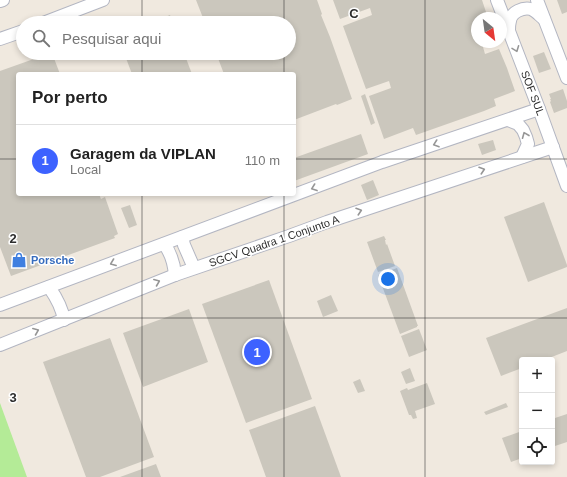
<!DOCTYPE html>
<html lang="pt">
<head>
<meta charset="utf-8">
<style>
	body { margin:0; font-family:Helvetica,sans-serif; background:#f6f6f6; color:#222 }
	.controls { position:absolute; right:12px; bottom:12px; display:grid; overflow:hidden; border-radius:4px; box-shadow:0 2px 6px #0003 }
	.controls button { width:36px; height:36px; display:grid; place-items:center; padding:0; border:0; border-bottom:1px solid #e0e0e0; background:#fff; color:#222; font:20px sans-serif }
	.compass { position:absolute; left:471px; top:12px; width:36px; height:36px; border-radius:50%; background:#fff; box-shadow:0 2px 6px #0003; rotate:151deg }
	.you { position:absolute; left:388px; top:279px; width:14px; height:14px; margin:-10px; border:3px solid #fff; border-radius:50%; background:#1a73e8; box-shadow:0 0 0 6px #1a73e833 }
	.badge { display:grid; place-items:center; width:26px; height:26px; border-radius:50%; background:#3d62ff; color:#fff; font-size:13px; font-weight:700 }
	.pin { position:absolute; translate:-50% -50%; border:2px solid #fff; box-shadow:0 1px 4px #0006 }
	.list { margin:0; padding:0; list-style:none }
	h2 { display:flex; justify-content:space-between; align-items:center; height:52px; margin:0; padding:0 16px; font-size:17px }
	h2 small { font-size:13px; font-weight:400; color:#767676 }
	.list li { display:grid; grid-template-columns:26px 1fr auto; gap:12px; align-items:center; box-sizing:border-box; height:72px; padding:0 16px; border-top:1px solid #e0e0e0 }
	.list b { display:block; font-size:15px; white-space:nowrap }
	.list p { margin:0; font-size:13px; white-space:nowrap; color:#767676 }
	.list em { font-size:13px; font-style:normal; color:#767676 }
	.icon { flex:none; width:22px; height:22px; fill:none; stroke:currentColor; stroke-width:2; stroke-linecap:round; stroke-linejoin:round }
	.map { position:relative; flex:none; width:567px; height:477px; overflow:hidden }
	.search { position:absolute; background:#fff; box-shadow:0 2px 6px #0003; left:16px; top:16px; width:280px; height:44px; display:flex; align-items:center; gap:10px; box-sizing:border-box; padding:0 14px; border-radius:22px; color:#767676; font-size:15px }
	.panel { position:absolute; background:#fff; box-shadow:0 2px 6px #0003; left:16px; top:72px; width:280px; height:124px; border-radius:4px }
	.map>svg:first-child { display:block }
</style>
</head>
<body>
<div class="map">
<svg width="567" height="477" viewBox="0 0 567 477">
	<rect width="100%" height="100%" fill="#f0e9df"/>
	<path fill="#b4eb97" d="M0 403 27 477H0Z"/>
	<g fill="#cbc7bd">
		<path d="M196 0H317L322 14 321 15 330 37 352 99 337 105 336 104 294 120V74H224L216 53H289V23H208L207 22 205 23Z"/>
		<path d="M333 0H482L488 18H477V42H495L483 47 485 54 499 49 507 68 515 91 494 99 496 106 484 111 416 135 413 128 384 139 369 96 391 88 389 81 366 89 343 26 372 15 370 8 340 19Z"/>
		<path d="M557 0H567V12L562 14Z"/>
		<path d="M170 15 173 23H150Z"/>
		<path d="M544 52 551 69 539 73 533 56Z"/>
		<path d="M44 53H52L60 74H18V194H99L101 199 105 197 118 234 114 236 115 238 11 276 0 247V71L45 55Z"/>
		<path d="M124 53H184L192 74H132Z"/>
		<path d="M563 89 567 101V108L554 113 550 102 551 101 550 99H551L549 94Z"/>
		<path d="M365 94 375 123 371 125 361 96Z"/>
		<path d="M361 134 368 154 294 181V158Z"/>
		<path d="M493 140 496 150 482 155 478 144Z"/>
		<path d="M373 180 379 195 367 200 361 185Z"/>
		<path d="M544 202 567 265V267L528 282 504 217Z"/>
		<path d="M130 205 137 225 129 228 121 208Z"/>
		<path d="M384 236 386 240H385L386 245 387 244 395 266 378 272 367 242Z"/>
		<path d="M397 268 418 326H417V327L400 334 378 275Z"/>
		<path d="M269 280 312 399 246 423 202 304Z"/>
		<path d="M331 295 338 311 323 317 317 301Z"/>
		<path d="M567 308V351L544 360H522V368L501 376 486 338Z"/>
		<path d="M189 309 208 362 143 387 123 333Z"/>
		<path d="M419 329 427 350 409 357 401 336Z"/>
		<path d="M110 338 154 457 100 477H86L43 362Z"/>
		<path d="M410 368 415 381 406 384 401 372Z"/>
		<path d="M360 379 365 391 358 393 353 382Z"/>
		<path d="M427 383 435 404 415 411 417 418 413 419 411 415H409L400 391 407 388 408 390Z"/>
		<path d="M506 403 508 407 486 415 484 412Z"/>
		<path d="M315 406 341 477H266L249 430Z"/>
		<path d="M567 414V442L552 447V419Z"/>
		<path d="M522 431V458L511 462 502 438Z"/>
		<path d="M156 464 161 477H120Z"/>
	</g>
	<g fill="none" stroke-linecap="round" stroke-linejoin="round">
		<g stroke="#b3b6c2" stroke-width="14">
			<g id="minor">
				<path d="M497 0 539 109 567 186"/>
				<path d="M537 0 567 78"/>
				<path d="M0 1 3 0"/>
				<path d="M43 23 103 0"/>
				<path d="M509 30C509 27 509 24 510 21 511 12 523 7 531 9 536 11 540 16 544 19"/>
				<path d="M0 39 23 31"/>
				<path d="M508 120 518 124 523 130 526 137 528 144 522 157"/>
				<path d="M182 237 184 245 194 268"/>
				<path d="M164 244C171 253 174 263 175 275"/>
				<path d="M49 287C56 297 62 307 64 320"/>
				<path d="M0 305 382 162 539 109"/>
				<path d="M0 345 175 275 289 236 327 222 553 147"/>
			</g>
		</g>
		<use href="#minor" stroke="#fff" stroke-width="12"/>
	</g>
	<defs><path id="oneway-chevron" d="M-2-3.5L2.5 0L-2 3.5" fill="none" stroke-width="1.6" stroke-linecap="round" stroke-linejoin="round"/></defs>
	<g stroke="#969696">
		<use href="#oneway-chevron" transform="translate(516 49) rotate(69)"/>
		<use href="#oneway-chevron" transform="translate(525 135) rotate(-112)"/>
		<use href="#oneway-chevron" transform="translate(436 144) rotate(161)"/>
		<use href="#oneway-chevron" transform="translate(482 170) rotate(-18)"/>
		<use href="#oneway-chevron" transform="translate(314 188) rotate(160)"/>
		<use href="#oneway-chevron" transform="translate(359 211) rotate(-18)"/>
		<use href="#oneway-chevron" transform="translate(113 263) rotate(159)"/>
		<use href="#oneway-chevron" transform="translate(157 282) rotate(-22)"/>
		<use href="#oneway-chevron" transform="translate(36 331) rotate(-22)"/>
	</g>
	<path fill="none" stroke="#2e2e2e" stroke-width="1" stroke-opacity="0.55" d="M142 0V23M284 0V23M425 0V477M142 53V74M284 53V74M0 159H18M294 159H567M142 194V477M284 194V477M0 318H567"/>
	<defs>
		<g id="shop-bare" transform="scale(1.2)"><path d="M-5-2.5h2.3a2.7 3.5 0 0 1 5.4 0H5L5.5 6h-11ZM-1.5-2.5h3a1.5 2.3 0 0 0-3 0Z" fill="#3f7fe0" stroke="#fff" stroke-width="2.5" paint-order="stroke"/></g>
	</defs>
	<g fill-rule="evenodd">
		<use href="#shop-bare" x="19" y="260"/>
	</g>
	<g text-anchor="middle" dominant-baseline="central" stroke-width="3" stroke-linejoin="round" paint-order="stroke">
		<g font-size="11" fill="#2e2e2e" stroke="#fff">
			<text transform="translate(533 93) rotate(69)">SOF SUL</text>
			<text transform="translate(274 241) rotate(-19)">SGCV Quadra 1 Conjunto A</text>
		</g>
		<g font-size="11" font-weight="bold" fill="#366cbe" stroke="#fff" text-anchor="start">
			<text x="31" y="260">Porsche</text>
		</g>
	</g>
	<g font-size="13" text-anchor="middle" font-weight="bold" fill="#2e2e2e" stroke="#fff" stroke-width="3" stroke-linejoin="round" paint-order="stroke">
		<text x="354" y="18">C</text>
		<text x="13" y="243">2</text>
		<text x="13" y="402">3</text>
	</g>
</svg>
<div class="controls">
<button>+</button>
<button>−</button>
<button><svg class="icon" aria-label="locate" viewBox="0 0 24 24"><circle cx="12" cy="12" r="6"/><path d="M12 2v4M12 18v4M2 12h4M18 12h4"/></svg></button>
</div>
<svg class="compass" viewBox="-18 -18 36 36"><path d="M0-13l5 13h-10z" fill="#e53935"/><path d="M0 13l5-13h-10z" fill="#767676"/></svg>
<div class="you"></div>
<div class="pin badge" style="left:257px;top:352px">1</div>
<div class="search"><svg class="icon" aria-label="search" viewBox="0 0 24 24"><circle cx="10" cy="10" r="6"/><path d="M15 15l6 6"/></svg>Pesquisar aqui</div>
<section class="panel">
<h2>Por perto<small></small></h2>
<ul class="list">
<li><span class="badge">1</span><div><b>Garagem da VIPLAN</b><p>Local</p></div><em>110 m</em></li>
</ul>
</section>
</div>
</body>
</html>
